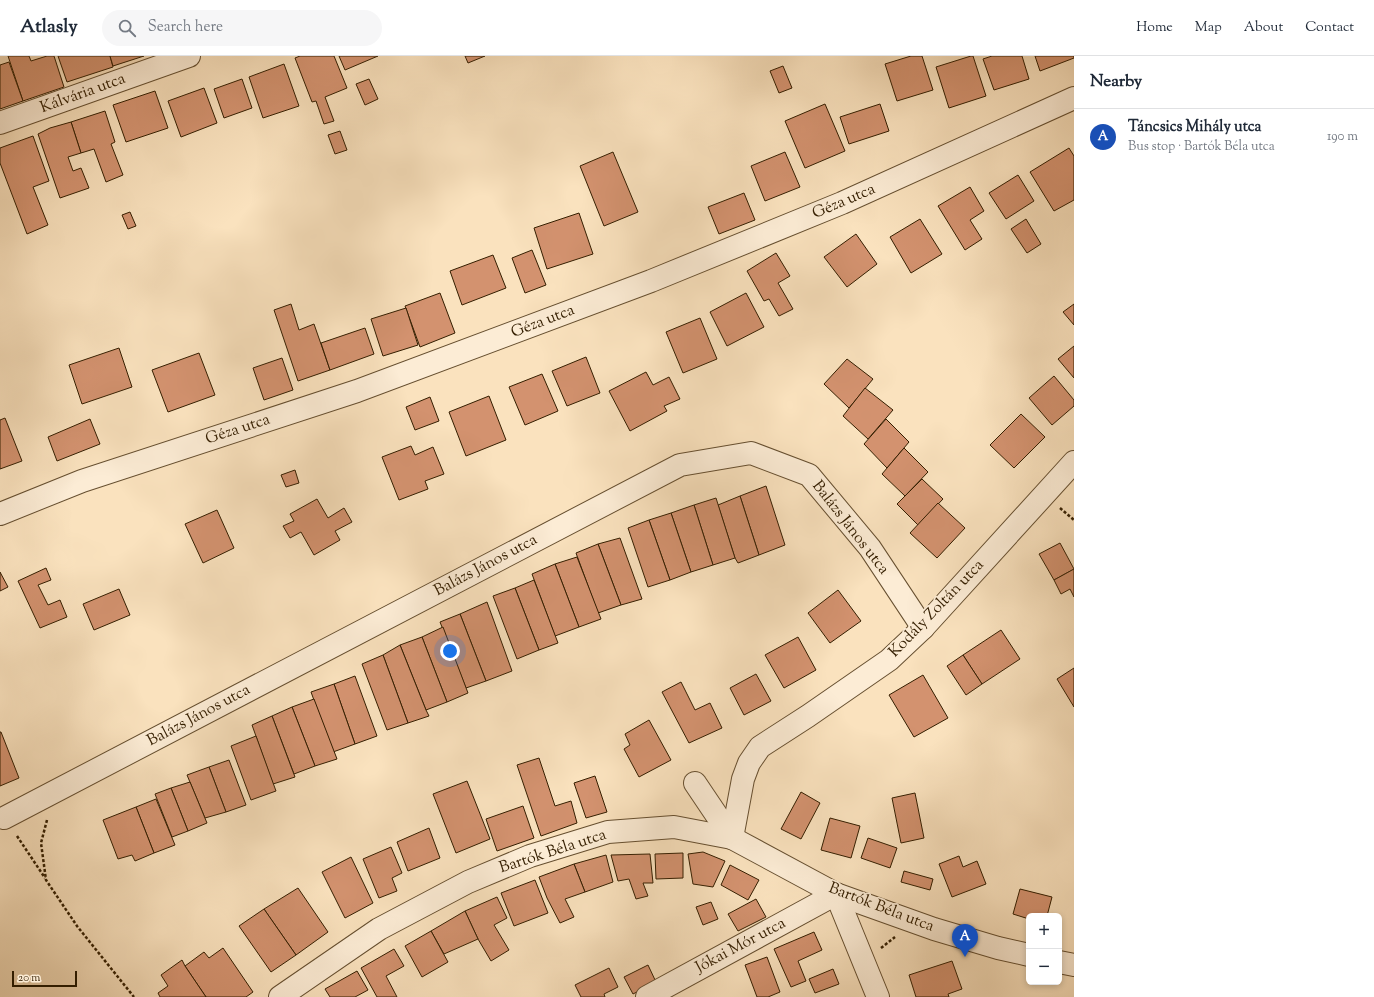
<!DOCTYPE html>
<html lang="en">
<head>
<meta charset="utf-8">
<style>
	body { margin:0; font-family:"Sorts Mill Goudy",serif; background:#f6f6f7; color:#1f2937 }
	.controls { position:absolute; right:12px; bottom:12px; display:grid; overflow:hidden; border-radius:6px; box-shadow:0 2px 6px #0003 }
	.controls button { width:36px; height:36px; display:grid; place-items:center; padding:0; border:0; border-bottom:1px solid #e0e1e3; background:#fff; color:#1f2937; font:20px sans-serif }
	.scale { position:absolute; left:12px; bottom:10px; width:65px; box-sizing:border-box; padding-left:4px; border:2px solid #341e00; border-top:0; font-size:11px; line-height:14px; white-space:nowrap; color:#341e00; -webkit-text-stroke:3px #fcecd5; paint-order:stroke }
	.you { position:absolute; left:450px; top:595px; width:14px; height:14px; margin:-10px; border:3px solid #fff; border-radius:50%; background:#1a73e8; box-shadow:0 0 0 6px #1a73e833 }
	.badge { display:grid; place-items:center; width:26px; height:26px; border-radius:50%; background:#7c3aed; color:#fff; font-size:13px; font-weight:700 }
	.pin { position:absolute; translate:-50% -33px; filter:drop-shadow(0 1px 2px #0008) }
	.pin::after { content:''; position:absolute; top:21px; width:14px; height:12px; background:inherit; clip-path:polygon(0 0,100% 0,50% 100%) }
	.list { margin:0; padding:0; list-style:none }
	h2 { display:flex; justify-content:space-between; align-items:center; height:52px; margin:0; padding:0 16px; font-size:17px }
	h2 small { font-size:13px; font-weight:400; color:#747a83 }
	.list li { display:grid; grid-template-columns:26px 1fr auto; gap:12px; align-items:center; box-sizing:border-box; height:56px; padding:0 16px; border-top:1px solid #e0e1e3 }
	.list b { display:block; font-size:15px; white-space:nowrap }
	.list p { margin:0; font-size:13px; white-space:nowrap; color:#747a83 }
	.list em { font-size:13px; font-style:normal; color:#747a83 }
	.icon { flex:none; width:22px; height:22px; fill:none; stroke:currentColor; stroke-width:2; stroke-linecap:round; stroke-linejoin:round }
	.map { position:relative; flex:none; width:1074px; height:941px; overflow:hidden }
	header { display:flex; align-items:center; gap:24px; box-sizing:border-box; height:56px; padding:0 20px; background:#fff; border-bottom:1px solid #e0e1e3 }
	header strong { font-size:19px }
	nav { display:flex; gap:22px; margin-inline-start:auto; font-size:14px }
	.search { width:280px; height:36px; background:#f6f6f7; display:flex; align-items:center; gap:10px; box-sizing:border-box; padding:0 14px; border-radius:22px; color:#747a83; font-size:15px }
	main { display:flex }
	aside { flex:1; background:#fff }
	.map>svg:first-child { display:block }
</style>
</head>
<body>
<header>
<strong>Atlasly</strong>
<div class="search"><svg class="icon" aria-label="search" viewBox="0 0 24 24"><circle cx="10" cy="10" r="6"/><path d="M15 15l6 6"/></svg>Search here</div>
<nav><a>Home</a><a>Map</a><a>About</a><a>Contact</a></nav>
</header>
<main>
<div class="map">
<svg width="1074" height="941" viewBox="0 0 1074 941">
	<rect width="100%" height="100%" fill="#fae2be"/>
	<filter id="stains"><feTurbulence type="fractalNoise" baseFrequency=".005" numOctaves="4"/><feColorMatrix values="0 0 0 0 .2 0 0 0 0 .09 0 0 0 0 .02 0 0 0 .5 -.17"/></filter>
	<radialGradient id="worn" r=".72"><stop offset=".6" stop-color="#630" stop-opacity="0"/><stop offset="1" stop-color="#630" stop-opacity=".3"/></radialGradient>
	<g fill="#d3926f" stroke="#341e00">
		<path d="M8 0H29L31 5 47 0H54L64 31 23 45Z"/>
		<path d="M58 0H110L113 11 67 26Z"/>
		<path d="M110 0H144L113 10Z"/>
		<path d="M300 0H334L347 32 325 41 334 65 324 68 316 45 312 46 295 2Z"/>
		<path d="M339 0H378L345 14Z"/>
		<path d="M465 0H485L468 7Z"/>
		<path d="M911 0H922L933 34 897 45 885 8Z"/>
		<path d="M971 0H973L986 40 949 52 936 11Z"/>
		<path d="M992 0H1022L1029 23 994 34 983 3Z"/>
		<path d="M1035 0H1074V2L1040 15Z"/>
		<path d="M9 6 23 45 0 53V9Z"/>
		<path d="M284 8 299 50 263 62 249 21Z"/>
		<path d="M783 10 792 32 779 37 770 15Z"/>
		<path d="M242 23 252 52 224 62 214 33Z"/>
		<path d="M369 23 378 43 365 49 356 28Z"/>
		<path d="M204 32 217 67 181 81 168 45Z"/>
		<path d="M155 35 168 72 126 86 113 49Z"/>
		<path d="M825 48 845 95 805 112 785 65Z"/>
		<path d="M880 48 889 75 849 88 840 61Z"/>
		<path d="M105 55 115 86 111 88 123 119 106 126 94 93 81 97 71 66Z"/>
		<path d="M71 66 81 97 68 101 73 115 81 112 89 132 60 142 38 78 50 72Z"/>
		<path d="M340 75 347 94 335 98 328 79Z"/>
		<path d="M33 80 49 125 33 131 48 169 27 178 0 107V92Z"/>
		<path d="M1069 92 1074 100V144L1054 155 1030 116Z"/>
		<path d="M613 96 638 156 604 170 580 110Z"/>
		<path d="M785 96 800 131 765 145 751 110Z"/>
		<path d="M1018 119 1034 145 1006 163 989 137Z"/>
		<path d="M970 131 984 155 970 164 982 183 965 194 938 150Z"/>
		<path d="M744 137 755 164 719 178 708 151Z"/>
		<path d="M130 156 136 170 128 173 122 159Z"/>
		<path d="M579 157 593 198 547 213 534 172Z"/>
		<path d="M920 163 942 198 911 217 890 181Z"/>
		<path d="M1026 163 1041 188 1027 197 1011 173Z"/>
		<path d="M856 178 877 208 847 231 824 201Z"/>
		<path d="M532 194 546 229 525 237 512 202Z"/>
		<path d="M776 197 790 220 778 227 793 253 779 260 769 243 764 245 747 215Z"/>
		<path d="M493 199 506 232 462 249 450 215Z"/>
		<path d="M440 237 455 277 420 291 405 250Z"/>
		<path d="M746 237 764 271 727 290 710 256Z"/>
		<path d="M291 248 299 274 314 268 330 314 298 325 274 254Z"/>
		<path d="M1074 248V269L1063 256Z"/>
		<path d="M406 252 418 289 383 300 371 263Z"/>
		<path d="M700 262 717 303 683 317 666 276Z"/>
		<path d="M365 272 374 298 330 314 321 287Z"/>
		<path d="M1074 290V322L1058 303Z"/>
		<path d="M119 292 132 331 82 348 69 309Z"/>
		<path d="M199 297 215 339 168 356 152 314Z"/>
		<path d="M586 301 600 337 567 350 552 315Z"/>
		<path d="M282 302 293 334 264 344 253 312Z"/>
		<path d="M847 303 873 323 849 352 824 328Z"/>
		<path d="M646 316 653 329 669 321 680 343 664 350 667 355 630 375 609 335Z"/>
		<path d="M542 318 558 355 525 369 509 331Z"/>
		<path d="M1054 320 1074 344V350L1052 369 1029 342Z"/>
		<path d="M865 332 893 354 868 383 843 360Z"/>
		<path d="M489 340 506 384 466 400 449 356Z"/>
		<path d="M430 341 439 365 415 374 406 351Z"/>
		<path d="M1021 358 1045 381 1014 412 990 389Z"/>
		<path d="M5 362 22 405 0 413V364Z"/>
		<path d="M90 363 100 388 57 405 48 381Z"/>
		<path d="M886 363 909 386 887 412 864 388Z"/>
		<path d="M411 390 415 399 433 391 444 418 425 425 428 433 399 444 382 401Z"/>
		<path d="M904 392 928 416 905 440 882 418Z"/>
		<path d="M295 414 299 427 286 431 281 419Z"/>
		<path d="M922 423 943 443 918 469 897 448Z"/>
		<path d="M766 430 785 489 759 499 740 440Z"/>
		<path d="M740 440 759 499 738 507 735 502 718 449Z"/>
		<path d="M716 442 735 502 713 509 694 449Z"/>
		<path d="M317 443 328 462 344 452 352 466 335 475 340 484 314 499 301 476 290 482 283 470 294 465 290 458Z"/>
		<path d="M938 447 965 472 937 502 910 477Z"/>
		<path d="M694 449 713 509 691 516 671 457Z"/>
		<path d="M217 454 234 492 203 507 185 468Z"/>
		<path d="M671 457 691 516 670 524 649 464Z"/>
		<path d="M649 464 670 524 648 531 628 472Z"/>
		<path d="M620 482 642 543 621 549 598 488Z"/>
		<path d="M1060 487 1074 513 1054 524 1039 498Z"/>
		<path d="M598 488 621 549 598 557 576 497Z"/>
		<path d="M577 501 601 563 579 571 555 508Z"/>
		<path d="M555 508 579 571 555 580 532 518Z"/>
		<path d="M46 512 51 524 38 529 48 549 60 544 67 561 40 572 18 525Z"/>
		<path d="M1074 513V541L1070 533 1061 538 1054 524Z"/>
		<path d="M0 516 8 531 0 535Z"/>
		<path d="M534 524 558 587 539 594 515 532Z"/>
		<path d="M515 532 539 594 517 603 493 540Z"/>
		<path d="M119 533 130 559 94 574 83 548Z"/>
		<path d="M838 534 861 565 830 587 808 557Z"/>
		<path d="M487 546 512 615 486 625 460 558Z"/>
		<path d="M460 558 486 625 466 632 440 566Z"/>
		<path d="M443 571 468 637 447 646 422 581Z"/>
		<path d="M1001 574 1020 603 982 628 963 599Z"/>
		<path d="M422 581 447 646 426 654 400 589Z"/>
		<path d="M798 581 816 614 784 632 765 599Z"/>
		<path d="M400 589 426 654 429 660 408 667 383 599Z"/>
		<path d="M383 599 408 667 387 674 362 608Z"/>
		<path d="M963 599 982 628 966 639 947 610Z"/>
		<path d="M1074 612V651L1057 623Z"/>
		<path d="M756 618 771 645 744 659 730 632Z"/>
		<path d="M923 619 948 662 914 681 889 639Z"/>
		<path d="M355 620 377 680 355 688 334 628Z"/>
		<path d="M681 626 695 654 710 647 722 672 689 687 662 636Z"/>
		<path d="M334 628 355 688 333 696 311 636Z"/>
		<path d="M314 643 337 703 315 710 292 651Z"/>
		<path d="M292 651 315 710 294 718 272 660Z"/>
		<path d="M272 660 295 721 273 728 252 669Z"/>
		<path d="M649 664 671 704 639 721 624 693 630 689 625 678Z"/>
		<path d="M0 676H1L19 722 0 730Z"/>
		<path d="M256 680 276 735 251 744 231 690Z"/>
		<path d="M539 702 555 750 571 745 577 767 541 780 517 709Z"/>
		<path d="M229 704 246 749 226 756 209 711Z"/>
		<path d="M209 711 226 756 205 762 187 719Z"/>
		<path d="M595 720 607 756 586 762 574 727Z"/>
		<path d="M467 725 490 783 456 797 433 738Z"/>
		<path d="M190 726 207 767 188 775 171 732Z"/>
		<path d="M171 732 188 775 172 781 155 738Z"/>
		<path d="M801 736 820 747 801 783 781 773Z"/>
		<path d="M915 737 924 782 901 787 892 742Z"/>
		<path d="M156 743 175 789 154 797 136 751Z"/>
		<path d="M523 750 534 782 497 795 486 763Z"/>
		<path d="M136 751 154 797 135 805 132 799 118 803 103 764Z"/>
		<path d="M830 762 860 770 851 802 821 794Z"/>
		<path d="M429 772 440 802 408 815 397 786Z"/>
		<path d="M868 782 897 792 890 812 861 802Z"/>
		<path d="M391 791 402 817 392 822 397 835 379 842 363 803Z"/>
		<path d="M703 796 725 805 713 831 693 828 688 798Z"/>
		<path d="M683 797V822L656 823 655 798Z"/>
		<path d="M650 798 653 827H643L648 840 636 843 629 823 618 825 611 799Z"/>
		<path d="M606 799 613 826 585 836 574 808Z"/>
		<path d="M959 800 963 811 977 805 986 828 952 841 939 808Z"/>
		<path d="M351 801 373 847 345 862 322 816Z"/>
		<path d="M574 808 585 836 565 843 574 861 560 867 547 842 539 821Z"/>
		<path d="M730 809 759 824 748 844 721 829Z"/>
		<path d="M904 815 933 823 930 834 901 826Z"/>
		<path d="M535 824 548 857 514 870 501 837Z"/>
		<path d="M298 832 328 876 296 899 264 853Z"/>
		<path d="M1020 833 1052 841 1047 860H1029V863L1013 858Z"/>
		<path d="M497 841 507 862 494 869 509 894 491 905 478 883 465 855Z"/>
		<path d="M756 843 766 861 738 875 728 858Z"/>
		<path d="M711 846 718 863 703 869 696 851Z"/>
		<path d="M264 853 296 899 271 916 239 870Z"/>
		<path d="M465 855 478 883 444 898 431 875Z"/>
		<path d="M431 875 448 906 422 921 405 890Z"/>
		<path d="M814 876 822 894 798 905 806 925 791 931 774 893Z"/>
		<path d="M223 892 253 936 246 941H206L185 910 204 896 209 902Z"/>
		<path d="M394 893 404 910 386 920 397 941H377L361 912Z"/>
		<path d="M767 901 780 936 768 941H757L745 909Z"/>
		<path d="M182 904 185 910 206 941H160L158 937 168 930 161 919Z"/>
		<path d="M952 905 962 933 948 938 949 941H916L909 919Z"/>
		<path d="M648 909 656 926 633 938 624 921Z"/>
		<path d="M609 912 618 931 604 938 605 941H581L575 929Z"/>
		<path d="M833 913 839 928 815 937 809 923Z"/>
		<path d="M357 915 368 934 355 941H330L325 933Z"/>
	</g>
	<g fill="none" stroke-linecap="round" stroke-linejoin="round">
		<g stroke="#664f30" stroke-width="24">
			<g id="minor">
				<path d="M0 67 189 0"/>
				<path d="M0 458 82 425 357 335 651 225 842 147 1074 42"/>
				<path d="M695 727 732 782"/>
				<path d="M4 762 680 409 751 397 809 419 870 492 923 572"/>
				<path d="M732 782 743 723 749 707 760 691 808 660 889 604 923 572 1074 406"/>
				<path d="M836 838 878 941"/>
				<path d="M1059 906 1074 909"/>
				<path d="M280 941 379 873 468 826 530 800 608 776 674 771 732 782 836 838 934 873 998 892 1029 899"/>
				<path d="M647 941 836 838"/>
			</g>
		</g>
		<g stroke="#341e00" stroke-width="2.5" stroke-dasharray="3 2" stroke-linecap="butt">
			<path d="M1060 452 1074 464"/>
			<path d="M47 764 41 787 46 824 77 870 134 941"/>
			<path d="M17 780 45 822"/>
			<path d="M881 892 895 881"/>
		</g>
		<use href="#minor" stroke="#fcecd5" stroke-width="22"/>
	</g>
	<g text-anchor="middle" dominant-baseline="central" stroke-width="3.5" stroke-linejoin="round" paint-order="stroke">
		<g font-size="16" fill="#341e00" stroke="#fcecd5">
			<text transform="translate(83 38) rotate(-20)">Kálvária utca</text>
			<text transform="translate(844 146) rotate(-23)">Géza utca</text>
			<text transform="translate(543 266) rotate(-21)">Géza utca</text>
			<text transform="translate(238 374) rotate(-18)">Géza utca</text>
			<text transform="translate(850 472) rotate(52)">Balázs János utca</text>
			<text transform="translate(486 510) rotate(-28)">Balázs János utca</text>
			<text transform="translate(937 553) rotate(-46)">Kodály Zoltán utca</text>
			<text transform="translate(199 660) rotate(-28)">Balázs János utca</text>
			<text transform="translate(553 796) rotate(-18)">Bartók Béla utca</text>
			<text transform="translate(881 852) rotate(21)">Bartók Béla utca</text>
			<text transform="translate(741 890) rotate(-28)">Jókai Mór utca</text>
		</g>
	</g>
	<rect width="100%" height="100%" filter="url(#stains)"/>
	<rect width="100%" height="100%" fill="url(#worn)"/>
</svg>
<div class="controls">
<button>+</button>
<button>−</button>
</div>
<div class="scale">20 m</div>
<div class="you"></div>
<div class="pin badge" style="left:965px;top:901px;background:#1a4fb4">A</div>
</div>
<aside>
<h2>Nearby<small></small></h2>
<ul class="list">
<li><span class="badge" style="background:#1a4fb4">A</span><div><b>Táncsics Mihály utca</b><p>Bus stop · Bartók Béla utca</p></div><em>190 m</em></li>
</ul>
</aside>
</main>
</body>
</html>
